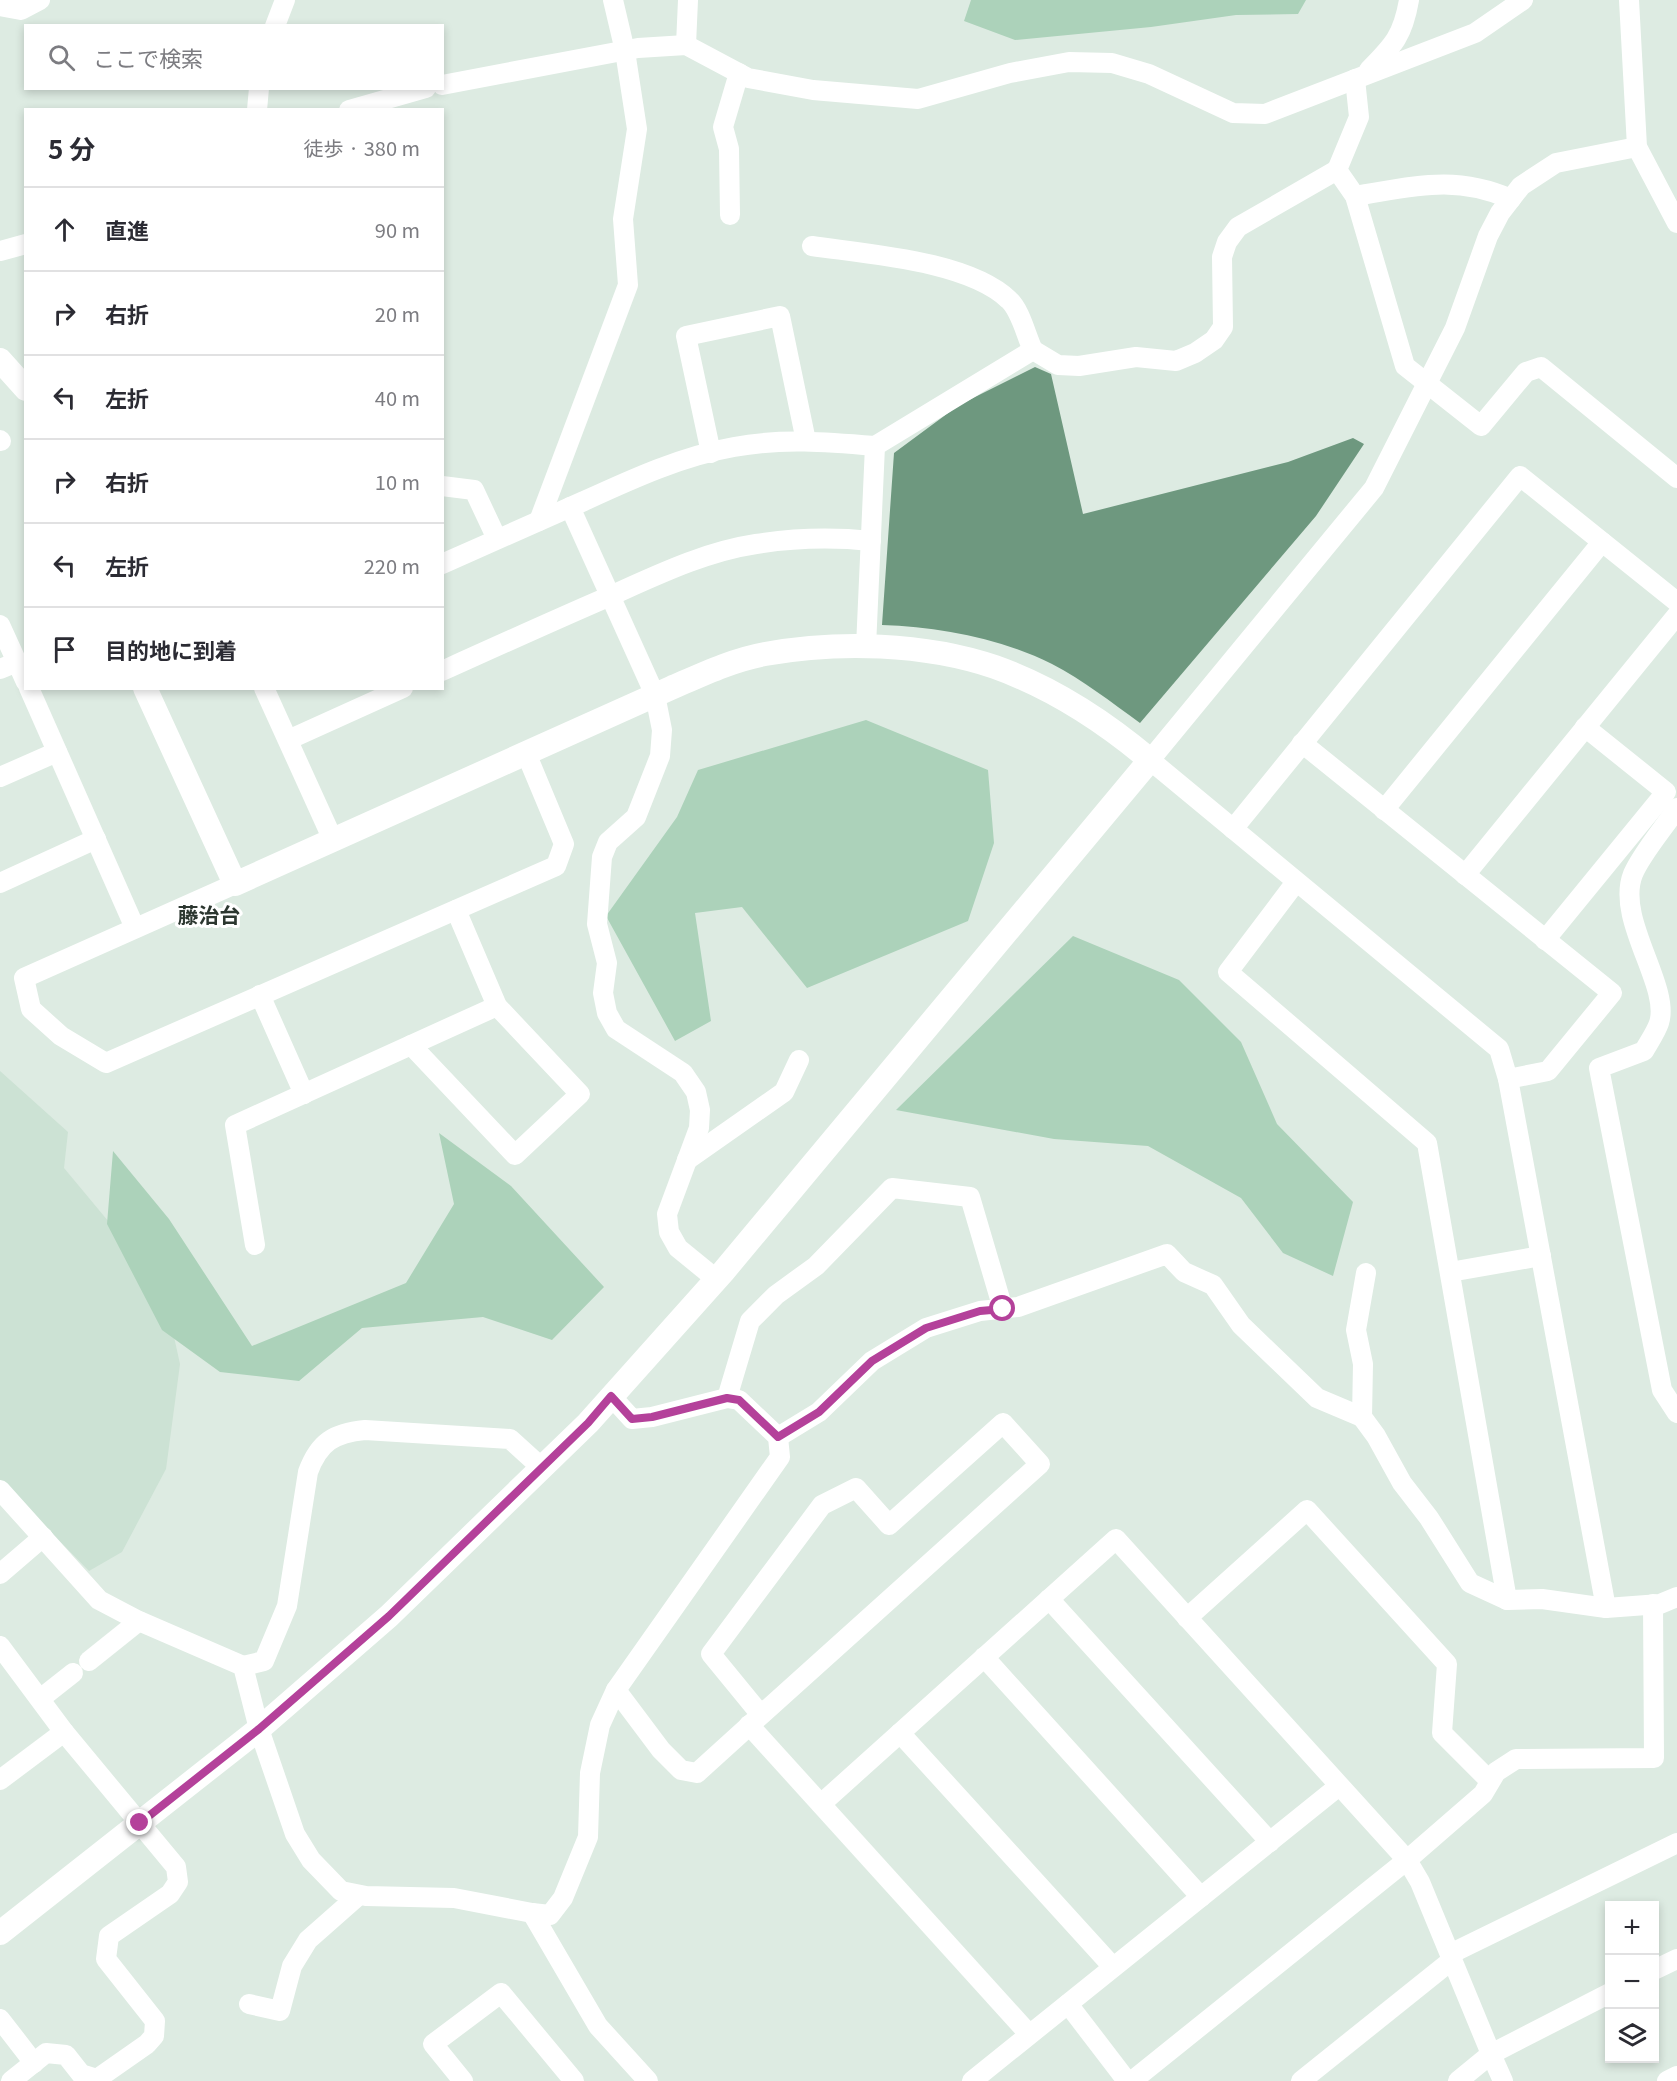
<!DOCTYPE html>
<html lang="ja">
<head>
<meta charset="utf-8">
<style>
	body { margin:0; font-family:Georgia,"Noto Sans JP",serif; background:#f7f7f7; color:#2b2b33 }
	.controls { position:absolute; right:18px; bottom:18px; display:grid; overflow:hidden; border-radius:0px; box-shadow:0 3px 9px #0003 }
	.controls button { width:54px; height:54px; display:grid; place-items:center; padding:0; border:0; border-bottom:2px solid #e1e1e2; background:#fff; color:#2b2b33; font:30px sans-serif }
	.stop { position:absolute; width:18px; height:18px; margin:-14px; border:4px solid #b4419a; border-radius:50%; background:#fff }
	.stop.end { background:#b4419a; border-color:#fff; box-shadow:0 2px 6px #0008 }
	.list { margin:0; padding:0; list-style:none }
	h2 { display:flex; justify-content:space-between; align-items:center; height:78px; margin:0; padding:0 24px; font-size:26px }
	h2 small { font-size:20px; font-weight:400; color:#7c7c81 }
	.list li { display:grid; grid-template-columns:39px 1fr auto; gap:18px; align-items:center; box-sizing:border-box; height:84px; padding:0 24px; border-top:2px solid #e1e1e2 }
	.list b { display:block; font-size:22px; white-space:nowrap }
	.list em { font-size:20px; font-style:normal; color:#7c7c81 }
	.icon { flex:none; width:33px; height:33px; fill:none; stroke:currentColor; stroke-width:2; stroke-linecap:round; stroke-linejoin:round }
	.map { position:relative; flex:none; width:1677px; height:2081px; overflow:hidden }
	.search { position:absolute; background:#fff; box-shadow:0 3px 9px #0003; left:24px; top:24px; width:420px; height:66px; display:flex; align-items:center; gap:15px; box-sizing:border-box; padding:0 21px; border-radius:0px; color:#7c7c81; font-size:22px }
	.panel { position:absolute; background:#fff; box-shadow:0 3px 9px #0003; left:24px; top:108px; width:420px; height:582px; border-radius:0px }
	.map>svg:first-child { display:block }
</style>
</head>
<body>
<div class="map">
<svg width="1677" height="2081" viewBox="0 0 1677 2081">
	<rect width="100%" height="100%" fill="#ddebe2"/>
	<path fill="#cce2d4" d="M0 1071 68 1132 64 1168 163 1287 180 1364 166 1469 122 1552 89 1571 0 1480Z"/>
	<g fill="#acd2ba">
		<path d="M971 0H1306L1298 14 1236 15 1151 27 1015 40 964 21Z"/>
		<path d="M866 720 988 770 994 843 968 921 807 988 742 907 695 913 711 1021 675 1041 606 916 677 817 698 770Z"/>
		<path d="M1073 936 1179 980 1241 1042 1277 1124 1353 1202 1333 1276 1283 1253 1241 1198 1148 1146 1054 1139 896 1110Z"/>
		<path d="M439 1133 511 1186 604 1287 552 1340 483 1317 362 1328 299 1381 220 1372 162 1330 107 1224 113 1151 169 1219 252 1346 406 1283 454 1204Z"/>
	</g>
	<path fill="#6e987f" d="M1035 367 1051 374 1083 514 1288 462 1353 438 1364 444 1316 516 1140 723C1111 702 1083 680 1052 664 1000 638 939 627 882 625L894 453 959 405Z"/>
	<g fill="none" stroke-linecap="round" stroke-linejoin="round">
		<g stroke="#fff" stroke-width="20">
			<path d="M1629 0 1637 147 1677 223"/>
			<path d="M0 6 21 10 40 0"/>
			<path d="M275 26 285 0"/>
			<path d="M686 45 688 0"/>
			<path d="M1369 70C1394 45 1403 35 1409 0"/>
			<path d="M1355 79 1359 117 1337 170 1355 196 1405 366 1481 426 1526 372 1541 367 1677 478"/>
			<path d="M442 85 638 48 686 45 748 78 813 90 918 99 1010 73 1069 62 1112 63 1149 74 1233 113 1265 114 1475 33 1523 0"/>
			<path d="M257 110 259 88"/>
			<path d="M349 110 426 88"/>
			<path d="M1355 196C1413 187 1454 174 1511 199"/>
			<path d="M730 215 729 149 723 127 739 73"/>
			<path d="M812 246C867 254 969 261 1009 300 1021 311 1026 336 1033 350"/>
			<path d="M0 251 26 244"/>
			<path d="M0 440 1 441"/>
			<path d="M711 453 686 336 780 316 806 441"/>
			<path d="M442 486 474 490 497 539"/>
			<path d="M570 507 655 695 662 730 660 756 636 817 608 842 602 857 597 924 607 963 603 993 607 1013 616 1029 683 1073 696 1092 700 1110 699 1128 667 1214 669 1232 678 1248 716 1279"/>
			<path d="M539 521 628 285 623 219 637 129 625 51 613 0"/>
			<path d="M442 564C490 543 537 522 584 501 632 479 682 456 734 447 781 438 828 442 875 446"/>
			<path d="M0 625 26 682"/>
			<path d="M866 647 875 446 1033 350 1058 365 1079 366 1136 357 1176 361 1195 353 1214 340 1223 327 1222 257 1227 242 1238 227 1337 170"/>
			<path d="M0 669 17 662"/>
			<path d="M442 671C495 647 548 623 601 600 651 578 702 552 756 544 794 538 833 537 871 541"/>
			<path d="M29 688 135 928"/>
			<path d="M264 688 333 840"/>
			<path d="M288 740 403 688"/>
			<path d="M1302 743 1612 993 1548 1071 1508 1079"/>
			<path d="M0 777 57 752"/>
			<path d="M1677 808C1664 828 1642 853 1633 874 1615 919 1671 986 1659 1023 1656 1032 1649 1042 1644 1051L1599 1068 1662 1390 1677 1413"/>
			<path d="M1384 810 1602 542"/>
			<path d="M1233 829 1520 476 1677 602"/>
			<path d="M1465 875 1677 615"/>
			<path d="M1296 882 1228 972 1427 1143 1507 1600"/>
			<path d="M0 883 96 839"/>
			<path d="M235 884 24 978 31 1009 61 1036 106 1063 556 866 564 844 526 753"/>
			<path d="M1545 940 1666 792 1585 727"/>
			<path d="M260 995 304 1094"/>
			<path d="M411 1045 515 1155 580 1094 497 1006 456 910"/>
			<path d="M687 1160 784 1092 799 1060"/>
			<path d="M255 1245 235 1125 497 1006"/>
			<path d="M1450 1272 1541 1256"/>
			<path d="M1366 1273 1356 1330 1363 1364 1362 1417 1376 1436 1402 1483 1429 1518 1470 1583 1507 1600 1542 1599 1606 1608 1660 1604 1677 1597"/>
			<path d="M611 1396 632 1419 652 1417 727 1398 750 1321 776 1295 816 1266 892 1188 970 1197 1003 1309"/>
			<path d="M778 1437 819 1412 872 1361 926 1328 980 1311 1018 1307 1167 1254 1184 1272 1213 1285 1241 1325 1317 1398 1362 1417"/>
			<path d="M0 1490 99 1600 139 1621 243 1666 259 1729 295 1834 311 1860 341 1891 366 1896 454 1898 532 1913 598 2026 648 2081"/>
			<path d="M0 1574 43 1537"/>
			<path d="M1049 1599 1270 1842"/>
			<path d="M1606 1608 1508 1079 1499 1049 1150 760 1374 488 1455 328 1488 236 1500 213 1521 186 1556 163 1637 147"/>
			<path d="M1187 1618 1307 1510 1447 1664 1442 1733 1490 1781"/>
			<path d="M0 1646 64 1732 176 1867 178 1882 170 1894 109 1936 106 1959 155 2021 154 2036 147 2044 97 2079 81 2074 66 2055 46 2053 11 2081"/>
			<path d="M984 1657 1201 1897"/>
			<path d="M89 1661 139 1621"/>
			<path d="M243 1666 264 1661 287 1606 308 1472C319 1442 334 1433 365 1430L510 1439 542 1468"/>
			<path d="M616 1690 661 1750 681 1770 697 1773 761 1715 1040 1464 1003 1423 889 1525 856 1488 822 1505 711 1654 761 1715"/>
			<path d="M40 1699 73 1673"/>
			<path d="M749 1725 1029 2034"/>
			<path d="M900 1733 1113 1967"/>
			<path d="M0 1780 64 1732"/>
			<path d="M821 1804 1116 1539 1407 1860 1420 1882 1491 2054 1458 2081"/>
			<path d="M532 1913 550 1915 563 1898 588 1837 590 1773 600 1725 616 1690 780 1457 778 1437 739 1400 727 1398"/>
			<path d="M1450 1954 1677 1843"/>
			<path d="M1654 1970 1677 1959"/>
			<path d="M249 2004 280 2011 292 1966 308 1940 359 1895"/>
			<path d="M1068 2004 1127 2081"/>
			<path d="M0 2019 34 2063"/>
			<path d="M463 2081 433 2044 501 1993 574 2081"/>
			<path d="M972 2081 1339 1786"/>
			<path d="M1132 2081 1407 1860 1483 1794 1496 1772 1516 1759 1654 1758 1653 1604"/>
			<path d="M1301 2081 1452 1960"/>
			<path d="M1503 2081 1491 2054 1610 1993"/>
			<path d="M1667 2081 1677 2076"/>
		</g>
		<g stroke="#fff" stroke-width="24">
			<path d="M0 360 26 389"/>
			<path d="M0 1933 259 1729 389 1616 588 1423 723 1272 1150 760C1105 722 1051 687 995 667 924 643 838 641 765 654 732 660 701 675 671 688L235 884 145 688"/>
		</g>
	</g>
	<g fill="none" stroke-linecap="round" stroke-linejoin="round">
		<path stroke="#b4419a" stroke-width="8" d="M140 1823 259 1729 389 1616 588 1423 611 1396 632 1419 652 1417 727 1398 739 1400 778 1437 819 1412 872 1361 926 1328 980 1311 1003 1309"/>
	</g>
	<g text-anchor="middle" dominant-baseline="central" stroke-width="6" stroke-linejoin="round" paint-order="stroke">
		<g font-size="21" font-weight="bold" fill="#2c3730" stroke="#fff">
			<text x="209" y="914">藤治台</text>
		</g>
	</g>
</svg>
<div class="controls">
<button>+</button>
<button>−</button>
<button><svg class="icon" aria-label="layers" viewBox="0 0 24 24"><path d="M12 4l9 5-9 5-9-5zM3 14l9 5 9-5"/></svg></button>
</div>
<div class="stop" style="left:1003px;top:1309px"></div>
<div class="stop end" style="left:140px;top:1823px"></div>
<div class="search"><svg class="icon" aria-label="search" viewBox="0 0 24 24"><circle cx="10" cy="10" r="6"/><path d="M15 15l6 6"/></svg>ここで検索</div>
<section class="panel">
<h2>5 分<small>徒歩 · 380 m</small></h2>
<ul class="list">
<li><svg class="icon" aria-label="ahead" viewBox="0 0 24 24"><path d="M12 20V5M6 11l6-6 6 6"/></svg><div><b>直進</b></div><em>90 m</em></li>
<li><svg class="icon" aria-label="right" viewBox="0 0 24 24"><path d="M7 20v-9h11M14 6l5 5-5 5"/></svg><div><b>右折</b></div><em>20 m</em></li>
<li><svg class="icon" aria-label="left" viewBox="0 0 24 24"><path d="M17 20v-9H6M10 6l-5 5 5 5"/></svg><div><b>左折</b></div><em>40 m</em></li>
<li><svg class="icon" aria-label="right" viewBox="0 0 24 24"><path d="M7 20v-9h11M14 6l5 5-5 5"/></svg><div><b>右折</b></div><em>10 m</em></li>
<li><svg class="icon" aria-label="left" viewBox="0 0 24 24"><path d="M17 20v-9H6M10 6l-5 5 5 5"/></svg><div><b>左折</b></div><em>220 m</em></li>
<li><svg class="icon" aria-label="arrive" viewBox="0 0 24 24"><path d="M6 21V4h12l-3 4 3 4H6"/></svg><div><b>目的地に到着</b></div></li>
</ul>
</section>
</div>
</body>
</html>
